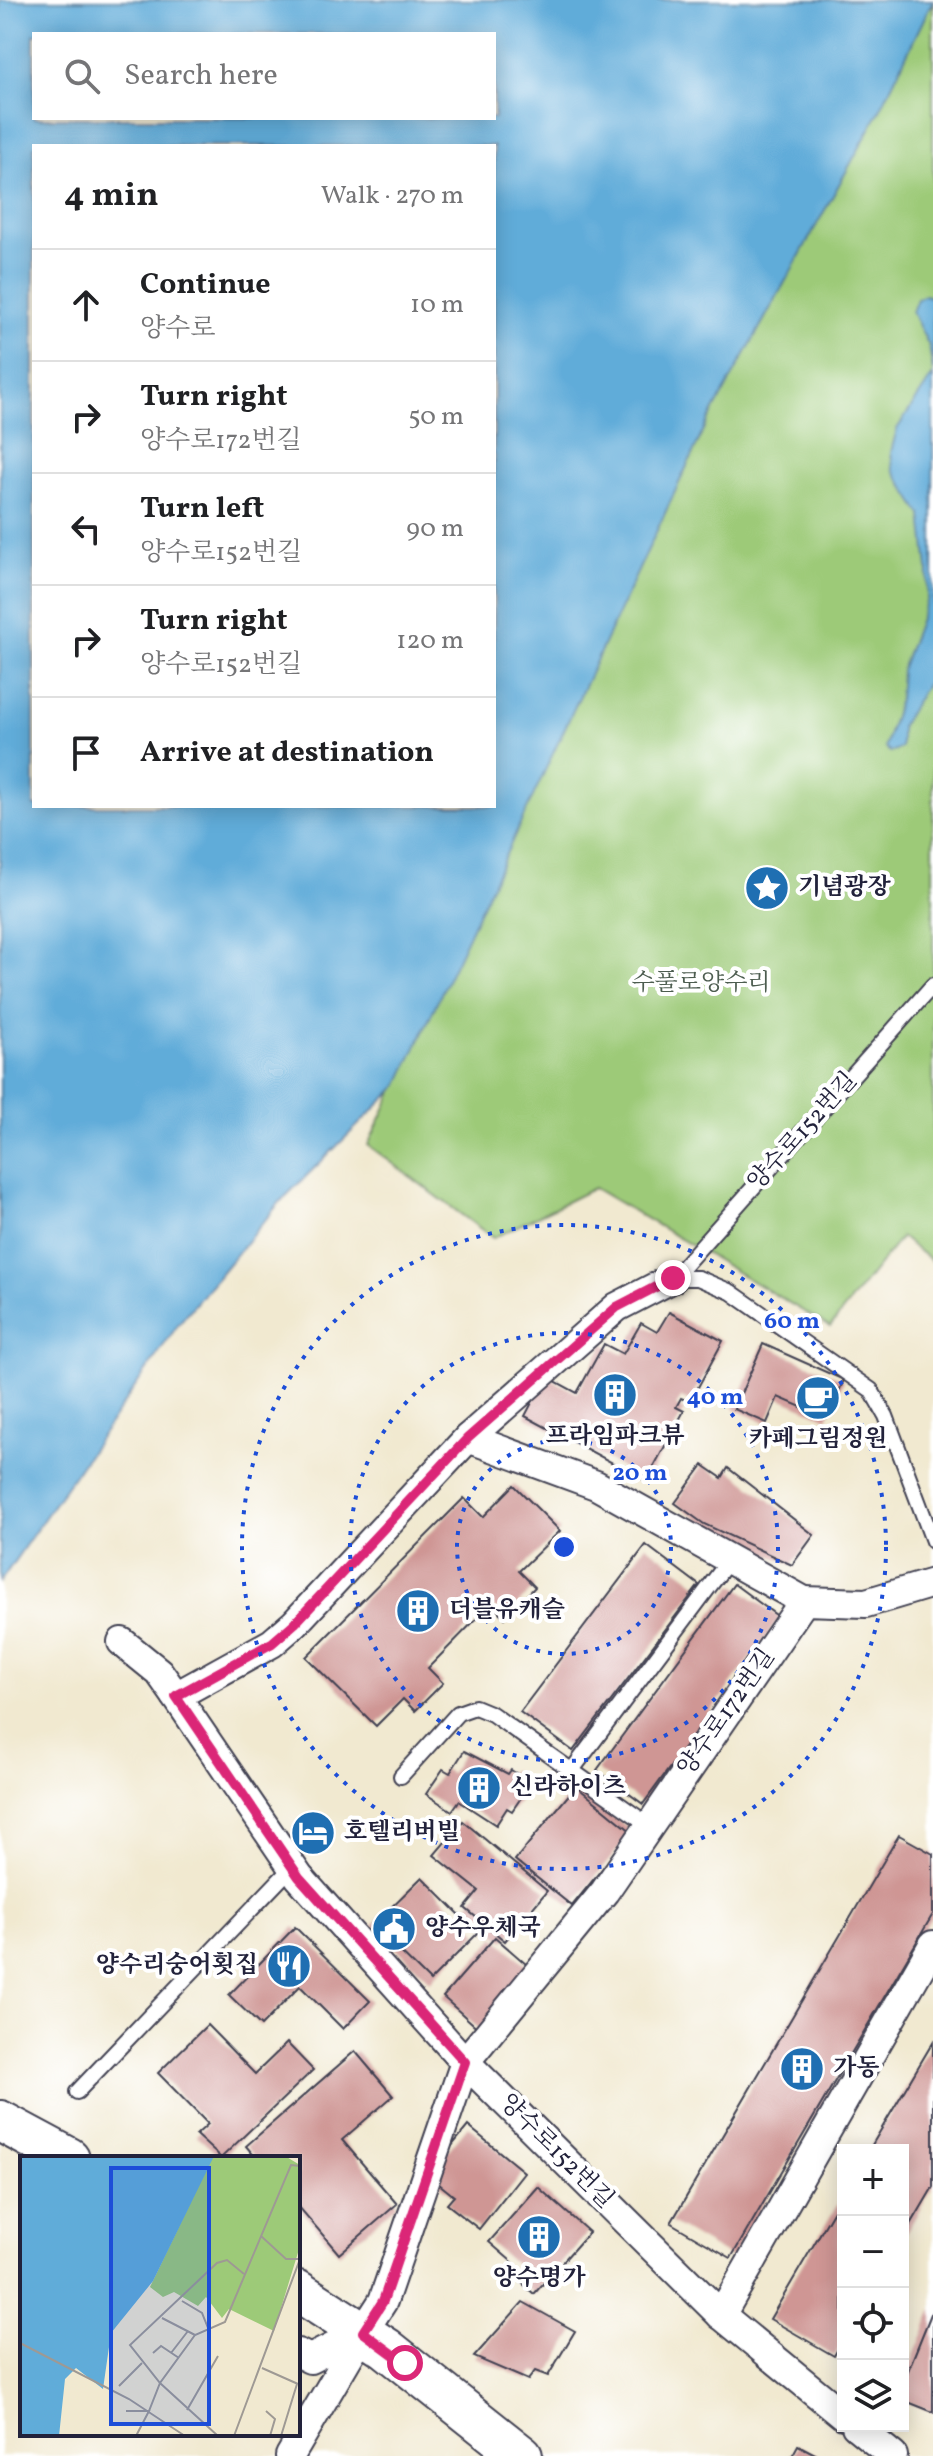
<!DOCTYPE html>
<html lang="en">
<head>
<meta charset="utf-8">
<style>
	body { margin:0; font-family:Vollkorn,"Noto Serif KR",serif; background:#f2f2f2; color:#202124 }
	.controls { position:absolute; right:24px; bottom:24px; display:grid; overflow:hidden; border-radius:0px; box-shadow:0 4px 20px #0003 }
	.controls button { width:72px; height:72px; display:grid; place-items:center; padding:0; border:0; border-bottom:2px solid #e0e0e0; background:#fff; color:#202124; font:40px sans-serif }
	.stop { position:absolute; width:24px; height:24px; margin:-18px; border:6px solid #db2777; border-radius:50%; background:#fff }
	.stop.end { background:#db2777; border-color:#fff; box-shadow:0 2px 8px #0008 }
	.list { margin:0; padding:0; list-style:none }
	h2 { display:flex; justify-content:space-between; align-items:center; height:104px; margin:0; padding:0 32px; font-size:34px }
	h2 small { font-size:26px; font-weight:400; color:#757577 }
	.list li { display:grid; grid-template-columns:52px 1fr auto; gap:24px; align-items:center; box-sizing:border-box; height:112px; padding:0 32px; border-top:2px solid #e0e0e0 }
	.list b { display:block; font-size:30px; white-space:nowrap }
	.list p { margin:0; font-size:26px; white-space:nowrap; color:#757577 }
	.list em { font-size:26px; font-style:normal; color:#757577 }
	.icon { flex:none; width:44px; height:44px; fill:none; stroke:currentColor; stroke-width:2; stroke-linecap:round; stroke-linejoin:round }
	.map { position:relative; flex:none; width:933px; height:2456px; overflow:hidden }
	.search { position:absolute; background:#fff; box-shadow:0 4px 20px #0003; left:32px; top:32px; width:464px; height:88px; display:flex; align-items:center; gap:20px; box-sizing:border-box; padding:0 28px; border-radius:0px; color:#757577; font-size:30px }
	.panel { position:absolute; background:#fff; box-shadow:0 4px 20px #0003; left:32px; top:144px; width:464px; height:664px; border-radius:0px }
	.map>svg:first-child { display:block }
</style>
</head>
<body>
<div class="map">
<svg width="933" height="2456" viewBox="0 0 933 2456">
	<rect width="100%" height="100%" fill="#fff"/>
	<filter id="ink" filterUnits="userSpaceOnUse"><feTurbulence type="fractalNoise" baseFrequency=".0125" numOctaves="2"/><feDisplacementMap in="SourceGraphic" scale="16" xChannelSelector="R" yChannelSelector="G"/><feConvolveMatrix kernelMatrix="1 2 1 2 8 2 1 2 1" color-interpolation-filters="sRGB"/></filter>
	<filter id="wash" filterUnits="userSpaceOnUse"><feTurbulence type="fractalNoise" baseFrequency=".006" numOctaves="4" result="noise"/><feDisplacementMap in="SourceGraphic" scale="32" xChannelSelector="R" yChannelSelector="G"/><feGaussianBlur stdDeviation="1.8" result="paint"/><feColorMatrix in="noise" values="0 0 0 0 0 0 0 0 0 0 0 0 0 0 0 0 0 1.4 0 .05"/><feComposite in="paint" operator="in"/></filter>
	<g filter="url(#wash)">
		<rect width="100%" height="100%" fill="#f1e9d0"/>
		<path fill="#9dca78" stroke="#60765a" stroke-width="2" d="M919 0H933V1262L901 1237 830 1327 594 1188 493 1238 368 1145 707 423Z"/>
		<g fill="#60acd9" stroke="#41678a" stroke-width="2" fill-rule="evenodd">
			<path d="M0 0H933L877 116 707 423 398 1086 280 1202 180 1322 0 1582ZM494 34V118H34V34ZM494 146V806H34V146Z"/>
			<path d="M925 295 933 298V372L929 346 912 312 917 299Z"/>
			<path d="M933 375V673L901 726V748L890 752 885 747 899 699 901 670 927 599 928 569 922 515 893 469 891 452 897 429Z"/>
		</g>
		<g id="blocks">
			<g fill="#cf9694">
				<path d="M669 1312 723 1341 690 1402 681 1398 676 1407 684 1411 646 1481 525 1416 546 1376 577 1393 604 1344 623 1354 641 1323 657 1332Z"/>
				<path d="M763 1344 844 1380 827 1418 778 1397 767 1423 734 1409Z"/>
				<path d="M703 1465 722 1478 728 1468 814 1535 792 1565 704 1524 675 1503Z"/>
				<path d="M514 1485 560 1531 519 1571 535 1587 505 1618 491 1604 428 1668 443 1683 415 1711 403 1699 376 1726 306 1657 464 1498 483 1517Z"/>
				<path d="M646 1545 699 1585 573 1751 520 1712Z"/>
				<path d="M734 1584 780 1618 643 1804 597 1770Z"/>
				<path d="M464 1751 508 1774 511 1770 531 1783 512 1811 507 1808 496 1825 459 1801 452 1811 426 1794 443 1769 450 1773Z"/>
				<path d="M576 1786 632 1832 572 1906 515 1860Z"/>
				<path d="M463 1821 547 1891 505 1941 465 1908 479 1891 434 1855Z"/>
				<path d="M899 1835 933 1854V1914L731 2258 671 2223Z"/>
				<path d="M422 1877 478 1933 430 1981 373 1925Z"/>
				<path d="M295 1927 370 2001 343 2029 300 1986 261 2026 229 1995Z"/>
				<path d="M495 1937 534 1971 481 2031 443 1997Z"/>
				<path d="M207 2025 255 2074 287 2043 313 2070 221 2158 196 2135 208 2124 158 2073Z"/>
				<path d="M933 2042V2187L903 2238V2150H869Z"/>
				<path d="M355 2051 393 2096 342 2140 397 2204 339 2254 298 2206V2158H256L246 2146Z"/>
				<path d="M468 2126 524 2172 479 2229 447 2204 454 2196 428 2175Z"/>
				<path d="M538 2187 589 2232 534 2294 512 2274 518 2267 489 2242Z"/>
				<path d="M843 2195V2340L834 2356 770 2319Z"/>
				<path d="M523 2302 575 2331 548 2376 535 2371 528 2380 474 2357Z"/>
				<path d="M933 2309V2412L903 2400V2383Z"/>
				<path d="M798 2445 819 2456H792Z"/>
			</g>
		</g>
	</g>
	<g filter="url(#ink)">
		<use href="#blocks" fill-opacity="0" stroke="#414051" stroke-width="2"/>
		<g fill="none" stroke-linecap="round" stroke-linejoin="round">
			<g stroke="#414051" stroke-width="18">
				<g id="service">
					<path d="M673 1278H698L731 1292 871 1390 886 1416 933 1541"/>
					<path d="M673 1278 933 985"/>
					<path d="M572 1770 730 1559"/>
					<path d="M401 1776 458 1713 475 1707 492 1714 650 1826"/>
					<path d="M77 2092 292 1867"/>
				</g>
			</g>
			<g stroke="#414051" stroke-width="32">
				<g id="minor">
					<path d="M673 1278 617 1307 468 1438 295 1623 272 1643 176 1696 299 1877 465 2062 721 2315 843 2415"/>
					<path d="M468 1438 596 1485 804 1601"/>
					<path d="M122 1642 159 1672 176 1696"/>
					<path d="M721 2315 933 1945"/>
					<path d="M363 2332 383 2301 465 2062 605 1891 804 1601 866 1603 933 1583"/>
					<path d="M856 2426 893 2456"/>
					<path d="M290 2456 363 2332 310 2359 298 2353"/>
				</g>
			</g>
			<g stroke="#414051" stroke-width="44">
				<g id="secondary">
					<path d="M0 2121 69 2158"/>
					<path d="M298 2291 386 2348 522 2456"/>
				</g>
			</g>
			<use href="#service" stroke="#fff" stroke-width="14"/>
			<use href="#minor" stroke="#fff" stroke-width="28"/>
			<use href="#secondary" stroke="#fff" stroke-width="40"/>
		</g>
	</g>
	<g fill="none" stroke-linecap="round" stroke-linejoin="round" filter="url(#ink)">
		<path stroke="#db2777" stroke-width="10" d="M405 2363 363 2332 383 2301 465 2062 299 1877 176 1696 272 1643 295 1623 468 1438 617 1307 673 1278"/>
	</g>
	<g fill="none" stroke="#1d4ed8" stroke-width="4" stroke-dasharray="4 8">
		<circle cx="564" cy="1547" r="107"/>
		<circle cx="564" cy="1547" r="214"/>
		<circle cx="564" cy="1547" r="322"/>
	</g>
	<defs>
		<g id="sight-disc" transform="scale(2.3)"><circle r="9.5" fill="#1f6fb2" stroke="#fff"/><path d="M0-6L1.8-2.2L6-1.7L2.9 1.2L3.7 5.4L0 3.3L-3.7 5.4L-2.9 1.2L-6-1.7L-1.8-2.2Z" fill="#fff"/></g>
		<g id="building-disc" transform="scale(2.3)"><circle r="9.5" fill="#1f6fb2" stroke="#fff"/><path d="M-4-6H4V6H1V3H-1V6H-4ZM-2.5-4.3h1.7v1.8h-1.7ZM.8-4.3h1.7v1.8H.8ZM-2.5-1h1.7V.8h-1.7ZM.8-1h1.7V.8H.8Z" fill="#fff"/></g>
		<g id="cafe-disc" transform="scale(2.3)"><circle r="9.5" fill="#1f6fb2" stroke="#fff"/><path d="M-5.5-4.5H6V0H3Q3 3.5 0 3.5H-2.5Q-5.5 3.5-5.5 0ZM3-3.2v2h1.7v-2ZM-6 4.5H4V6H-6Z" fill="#fff"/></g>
		<g id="hotel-disc" transform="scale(2.3)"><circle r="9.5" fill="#1f6fb2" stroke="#fff"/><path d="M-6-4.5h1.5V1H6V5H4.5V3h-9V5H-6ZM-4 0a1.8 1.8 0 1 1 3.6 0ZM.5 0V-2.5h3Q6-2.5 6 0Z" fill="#fff"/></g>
		<g id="civic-disc" transform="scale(2.3)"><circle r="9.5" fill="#1f6fb2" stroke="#fff"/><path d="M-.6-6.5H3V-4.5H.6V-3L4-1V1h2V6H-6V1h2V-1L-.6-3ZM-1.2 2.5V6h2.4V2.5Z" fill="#fff"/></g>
		<g id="restaurant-disc" transform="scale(2.3)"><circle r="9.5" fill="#1f6fb2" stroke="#fff"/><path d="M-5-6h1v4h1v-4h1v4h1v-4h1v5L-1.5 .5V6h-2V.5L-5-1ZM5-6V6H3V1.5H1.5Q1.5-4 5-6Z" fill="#fff"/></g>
	</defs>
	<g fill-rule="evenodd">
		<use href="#sight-disc" x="767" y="888"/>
		<use href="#building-disc" x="615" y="1395"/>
		<use href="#cafe-disc" x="818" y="1398"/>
		<use href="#building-disc" x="418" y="1611"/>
		<use href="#building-disc" x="479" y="1788"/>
		<use href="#hotel-disc" x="313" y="1833"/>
		<use href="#civic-disc" x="394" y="1929"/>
		<use href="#restaurant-disc" x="289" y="1966"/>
		<use href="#building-disc" x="802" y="2069"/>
		<use href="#building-disc" x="539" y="2237"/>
	</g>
	<g text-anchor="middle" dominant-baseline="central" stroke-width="8" stroke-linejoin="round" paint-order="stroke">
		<g font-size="24" font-weight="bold" fill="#22223b" stroke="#fff" text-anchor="start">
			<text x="798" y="888">기념광장</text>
			<text x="615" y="1437" text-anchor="middle">프라임파크뷰</text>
			<text x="818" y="1440" text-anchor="middle">카페그림정원</text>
			<text x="449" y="1611">더블유캐슬</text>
			<text x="510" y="1788">신라하이츠</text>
			<text x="344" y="1833">호텔리버빌</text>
			<text x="425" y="1929">양수우체국</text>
			<text x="258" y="1966" text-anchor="end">양수리숭어횟집</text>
			<text x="833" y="2069">가동</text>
			<text x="539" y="2279" text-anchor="middle">양수명가</text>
		</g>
		<g font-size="24" fill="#4d5d50" stroke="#fff">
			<text x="701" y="984">수풀로양수리</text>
		</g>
		<g font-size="24" fill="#22223b" stroke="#fff">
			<text transform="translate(803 1132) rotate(-48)">양수로152번길</text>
			<text transform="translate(727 1713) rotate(-55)">양수로172번길</text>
			<text transform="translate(556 2152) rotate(45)">양수로152번길</text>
		</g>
	</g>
	<g transform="translate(20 2156)">
		<rect width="280" height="280" fill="#f1e9d0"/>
		<path d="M193 0H265L280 9V90L254 175 209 153 202 162 186 141 178 150 154 136 143 141 130 131Z" fill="#9dca78"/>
		<path d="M0 0H194L133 125 91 177 83 233 56 212 45 223 39 280H0Z" fill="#60acd9"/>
		<path fill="none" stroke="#9e9994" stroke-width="2" d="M241 80 266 103H280M162 145 182 157 190 177M142 162 175 179M0 187 109 243 165 280M133 197 141 190 159 202M151 197 168 175M242 212 278 228M99 230 122 207M167 254 198 200M106 255H129L116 280M129 255 140 227 175 179 205 166 271 9 280 10M246 255 255 263 250 280M198 280 140 227 110 189 197 107 207 104 224 118M214 280 280 103M261 280 277 228"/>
		<path fill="#1d4ed8" fill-opacity="0.15" stroke="#1d4ed8" stroke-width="4" d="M91 12H189V268H91Z"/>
		<rect width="280" height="280" fill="none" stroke="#22223b" stroke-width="4"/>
	</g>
	<circle cx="564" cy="1547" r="12" fill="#1d4ed8" stroke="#fff" stroke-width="4"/>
	<g font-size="24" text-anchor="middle" font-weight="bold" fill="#1d4ed8" stroke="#fff" stroke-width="8" stroke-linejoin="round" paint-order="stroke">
		<text x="792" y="1328">60 m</text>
		<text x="715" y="1404">40 m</text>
		<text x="640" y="1480">20 m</text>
	</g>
</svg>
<div class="controls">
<button>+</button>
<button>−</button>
<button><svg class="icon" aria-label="locate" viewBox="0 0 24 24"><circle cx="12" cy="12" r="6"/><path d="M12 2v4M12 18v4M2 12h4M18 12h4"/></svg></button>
<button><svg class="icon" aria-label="layers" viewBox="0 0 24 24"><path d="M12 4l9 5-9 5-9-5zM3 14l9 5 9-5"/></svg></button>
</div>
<div class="stop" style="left:405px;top:2363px"></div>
<div class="stop end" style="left:673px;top:1278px"></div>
<div class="search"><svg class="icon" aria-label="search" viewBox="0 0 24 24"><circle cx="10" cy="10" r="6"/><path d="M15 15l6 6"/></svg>Search here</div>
<section class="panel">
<h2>4 min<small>Walk · 270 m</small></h2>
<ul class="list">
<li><svg class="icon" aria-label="ahead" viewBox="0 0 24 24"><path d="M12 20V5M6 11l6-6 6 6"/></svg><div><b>Continue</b><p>양수로</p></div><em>10 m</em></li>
<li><svg class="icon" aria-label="right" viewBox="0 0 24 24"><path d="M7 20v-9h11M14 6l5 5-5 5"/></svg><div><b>Turn right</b><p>양수로172번길</p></div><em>50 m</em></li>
<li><svg class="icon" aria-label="left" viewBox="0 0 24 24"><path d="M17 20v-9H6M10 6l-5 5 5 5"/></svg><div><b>Turn left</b><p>양수로152번길</p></div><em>90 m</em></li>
<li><svg class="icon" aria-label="right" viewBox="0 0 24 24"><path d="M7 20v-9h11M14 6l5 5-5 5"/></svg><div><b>Turn right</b><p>양수로152번길</p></div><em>120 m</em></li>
<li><svg class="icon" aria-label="arrive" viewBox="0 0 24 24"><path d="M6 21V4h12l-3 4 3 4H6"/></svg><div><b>Arrive at destination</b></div></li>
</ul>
</section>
</div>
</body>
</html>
